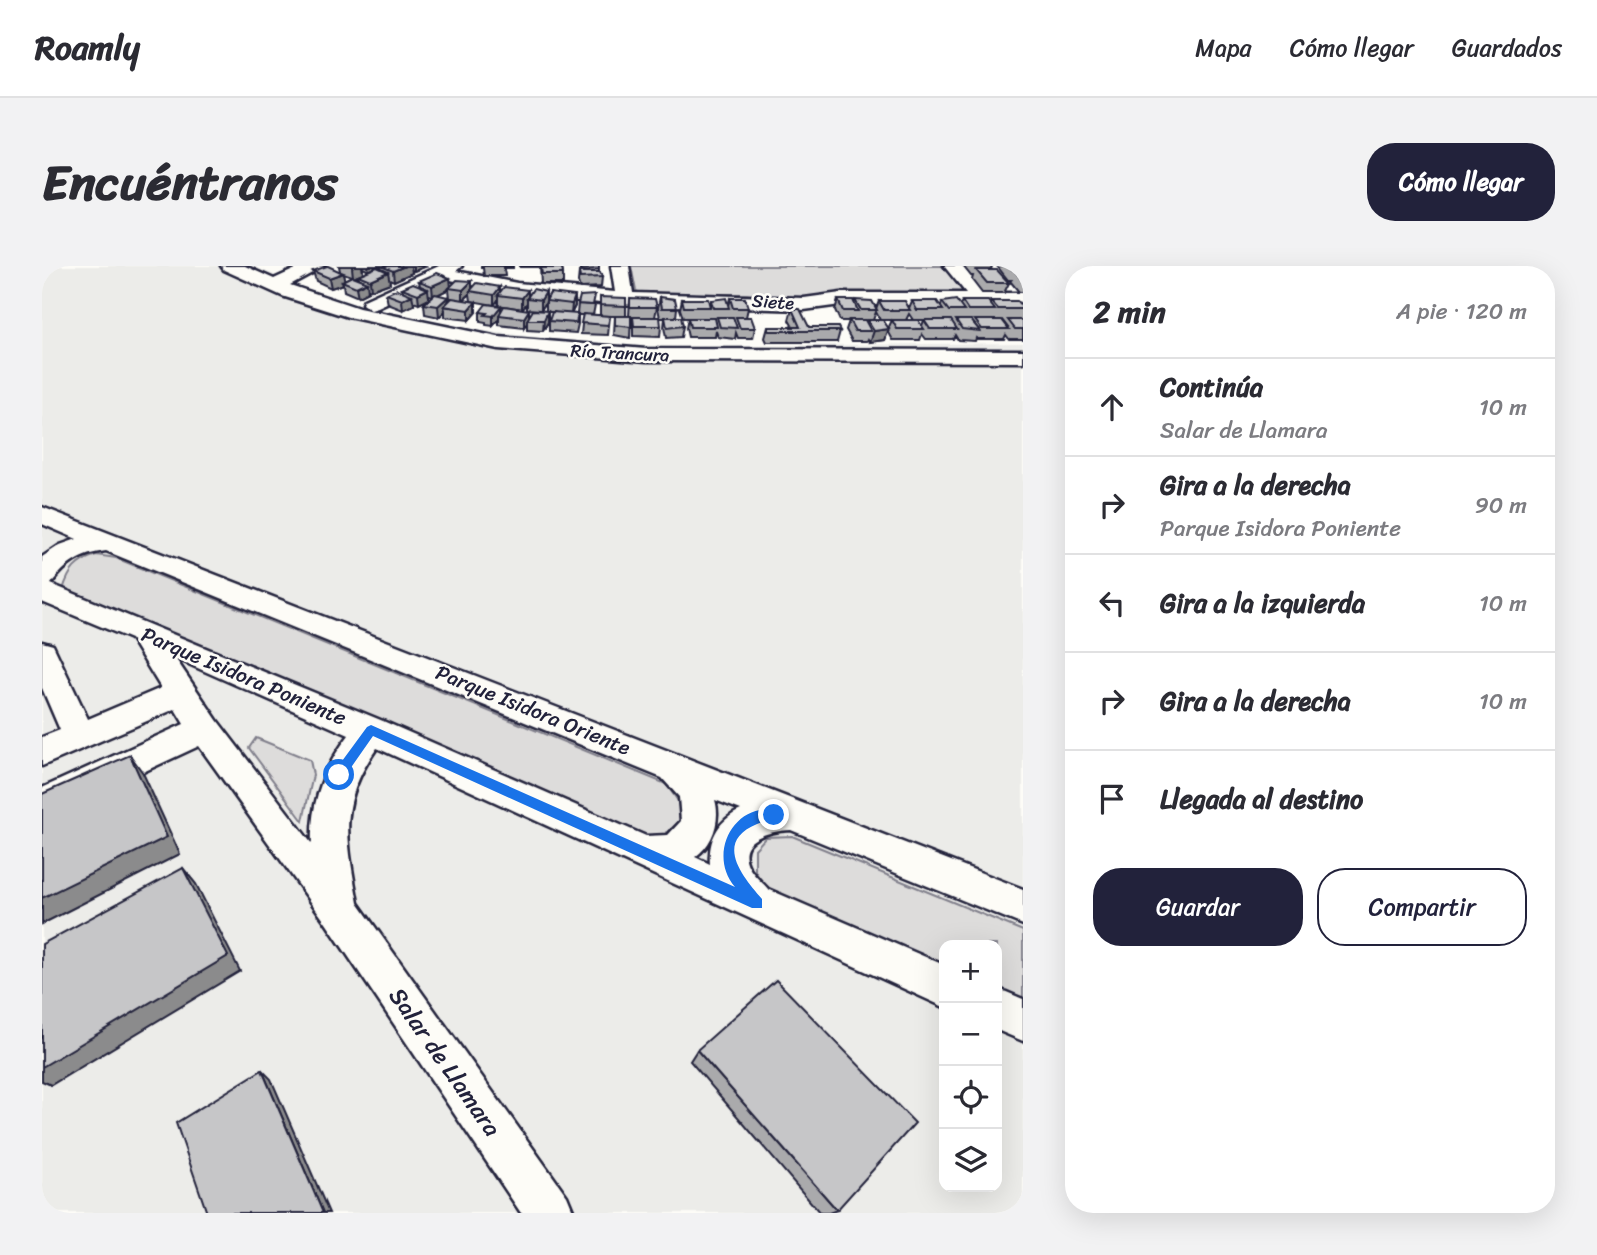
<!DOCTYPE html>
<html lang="es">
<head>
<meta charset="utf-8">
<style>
	body { margin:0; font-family:Sriracha,sans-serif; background:#f2f2f3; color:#2b2b33 }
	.controls { position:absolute; right:21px; bottom:21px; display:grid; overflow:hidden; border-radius:14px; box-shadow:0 7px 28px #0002 }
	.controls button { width:63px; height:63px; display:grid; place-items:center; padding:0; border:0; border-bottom:2px solid #e1e1e2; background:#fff; color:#2b2b33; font:35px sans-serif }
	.stop { position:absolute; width:21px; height:21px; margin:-16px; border:5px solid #1a73e8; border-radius:50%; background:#fff }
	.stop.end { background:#1a73e8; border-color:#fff; box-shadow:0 2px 7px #0008 }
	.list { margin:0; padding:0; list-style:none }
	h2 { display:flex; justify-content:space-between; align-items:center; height:91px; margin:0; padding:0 28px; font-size:30px }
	h2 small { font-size:23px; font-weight:400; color:#7c7c81 }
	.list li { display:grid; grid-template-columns:46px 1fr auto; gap:21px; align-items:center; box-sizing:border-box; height:98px; padding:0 28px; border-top:2px solid #e1e1e2 }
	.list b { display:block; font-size:26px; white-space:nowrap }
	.list p { margin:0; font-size:23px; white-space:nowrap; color:#7c7c81 }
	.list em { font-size:23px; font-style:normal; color:#7c7c81 }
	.actions { display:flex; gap:14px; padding:21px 28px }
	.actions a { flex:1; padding:16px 0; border:2px solid #22223b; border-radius:28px; text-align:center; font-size:24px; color:#22223b }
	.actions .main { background:#22223b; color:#fff }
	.icon { flex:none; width:38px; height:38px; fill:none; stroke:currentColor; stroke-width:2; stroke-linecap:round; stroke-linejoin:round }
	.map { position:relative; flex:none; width:981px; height:947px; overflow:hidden; border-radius:28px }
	header { display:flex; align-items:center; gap:42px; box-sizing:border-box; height:98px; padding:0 35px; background:#fff; border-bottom:2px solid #e1e1e2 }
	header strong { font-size:33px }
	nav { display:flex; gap:38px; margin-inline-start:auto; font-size:24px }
	.intro { display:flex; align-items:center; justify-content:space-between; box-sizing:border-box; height:168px; padding:0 42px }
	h1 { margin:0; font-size:49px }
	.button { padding:18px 32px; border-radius:28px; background:#22223b; color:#fff; font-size:24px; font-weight:700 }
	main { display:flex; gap:42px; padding:0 42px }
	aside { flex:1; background:#fff; border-radius:28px; box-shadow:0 7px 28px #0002 }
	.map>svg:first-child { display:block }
</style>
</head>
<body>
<header>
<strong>Roamly</strong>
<nav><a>Mapa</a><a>Cómo llegar</a><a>Guardados</a></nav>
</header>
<div class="intro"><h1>Encuéntranos</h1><a class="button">Cómo llegar</a></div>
<main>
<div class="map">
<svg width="981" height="947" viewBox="0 0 981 947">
	<rect width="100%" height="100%" fill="#fdfcf7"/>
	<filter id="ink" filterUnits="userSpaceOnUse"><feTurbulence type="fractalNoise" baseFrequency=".0143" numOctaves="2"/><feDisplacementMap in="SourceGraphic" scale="14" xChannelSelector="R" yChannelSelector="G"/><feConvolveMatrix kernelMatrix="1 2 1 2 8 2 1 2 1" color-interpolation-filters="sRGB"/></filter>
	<g filter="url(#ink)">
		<path fill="#ecece9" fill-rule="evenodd" d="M0 0H211L276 27 335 45 434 64 544 77 632 81 981 77V947H0ZM902 679H955V921H902Z"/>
		<g fill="#dddcdb" stroke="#807f8b" stroke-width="2">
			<path d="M589 0H906L925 26 787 28 750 33 705 28H602L594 25Z"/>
			<path d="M54 289 74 292 624 518 636 535 639 554 623 568 601 576 21 324C27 304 34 296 54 289Z"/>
			<path d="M214 472 268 494 271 509 261 555 207 482Z"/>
			<path d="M750 570 981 665V745L955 733V679H902V710L732 635 713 605V583L724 571Z"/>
		</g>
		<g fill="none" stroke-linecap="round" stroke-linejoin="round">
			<g stroke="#22223b" stroke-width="5">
				<g id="minor">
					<path d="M179 0H203L232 13 260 0H283L248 19 317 42 456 71 604 83 981 84V96L604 95 456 83 306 51 240 30 182 4Z"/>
					<path d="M397 0H420L414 5 475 17 573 26 569 0H587L591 27 762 32 799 27H924L902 0H920L943 27H981V39H799L762 44 569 38 475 29 400 12 336 42 329 44 320 38 322 34Z"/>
					<path d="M0 241 981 623V659L749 564C728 565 692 572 707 601 711 609 720 616 726 623L902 699V741L335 482C295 538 305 574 316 637L525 930 532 947H479L284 657 157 480 0 553V522L142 458 133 443 0 500V471L18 464 0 422V376L11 379 46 453 119 422 89 373 0 336V291L18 279 35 273 0 258ZM64 285 620 512 637 531 639 555 626 569 604 570 341 455 9 318C24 298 38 288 64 285ZM133 392 307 469C282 501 268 537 270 578L175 454ZM673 534 699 544C676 554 666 574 668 598L653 591C671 579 679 554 673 534Z"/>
					<path d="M955 722 981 733V775L955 764Z"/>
				</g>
			</g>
			<use href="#minor" fill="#fdfcf7" fill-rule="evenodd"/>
		</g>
		<g fill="#aaaaac" stroke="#22223b" stroke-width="2" fill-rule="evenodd">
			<path d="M297 0H338L327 5 321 2V7L312 11 317 13 316 9 339 3V0H385L372 5 369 4 370 7 352 15 347 13 348 17 329 24 326 23V26L316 31 302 25 301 18 289 22 274 15 271 5H298ZM301 7 310 10 302 14Z"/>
			<path d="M439 0H471V2H462L463 10H442L441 2H439Z"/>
			<path d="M478 0H529H520L521 8V18H499L498 1H478Z"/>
			<path d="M538 0H557V6L560 11 559 21 538 22 536 16 537 6H538Z"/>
			<path d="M921 0H950L949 4 967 17 962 27H940L930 14 931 10H929Z"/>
			<path d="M955 0H981V26H977L968 15 969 14H966Z"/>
			<path d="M377 15 408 21 458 26 486 24V30L504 26V35L508 27 533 40 529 48H535L536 38 553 39 551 49H558V31L584 40V50H587L588 32 615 41 613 51 619 60 618 71 591 70V51H589L588 72 572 69 573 50H565H568L566 69 539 68 541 49H536V58L534 67 507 65V55L512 46H506V56L501 65 485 64V57L482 62 457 59V53L451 60 444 59V57L438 56V46L459 40V45L487 51 504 45V36L499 44 485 43V37L480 43 456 39V34L452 39 429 35 428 28 422 34 434 46 427 54 403 51V45L397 51 383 48 382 38 391 30 387 29V33L377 38 371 36 372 39 361 44 346 38 344 28 361 25 360 22 378 20ZM407 23 408 32H409L406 36 395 29Z"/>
			<path d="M618 31 635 42 634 51 641 60 639 71 624 72 622 61 623 52H618L616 42Z"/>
			<path d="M688 32 706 42 704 51 713 62 711 72H696L694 67 693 73 676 71 674 65 673 71H646L644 62 646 52H641L638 43 640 33 668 40 669 34 686 40Z"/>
			<path d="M796 34 812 37 813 34 834 43 837 35 867 42 870 35 899 40 900 36 918 39 920 35 948 38 949 35 978 38 979 36H981V73H967L964 69 962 73H935L934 72 933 75 916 74 913 69 911 73H884L880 68 878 74H851L846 65 843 74 828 76 826 73 825 75H810L804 64 807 55H798L793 44ZM834 46 838 54H831ZM867 48 871 54H882L880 60 850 54 846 63 841 54H864Z"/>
			<path d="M750 43 767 61 798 65 795 76H725L723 72 726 61H751L747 54Z"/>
			<path d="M655 784 795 944 787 947H778L648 795Z"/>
		</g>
		<g fill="#8b8b8c" stroke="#22223b" stroke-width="2">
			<path d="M312 0H320L321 7 311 11 310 1Z"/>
			<path d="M326 0H338L327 5Z"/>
			<path d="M363 0H369L370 7 352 15 351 5Z"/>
			<path d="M372 0H385L372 5Z"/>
			<path d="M346 6 348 17 329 24 328 14Z"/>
			<path d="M301 7 303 16 300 15 301 18 289 22 287 12Z"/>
			<path d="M408 12 409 22H407V23L391 31 390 20Z"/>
			<path d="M430 15V25H428V28L421 34V24Z"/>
			<path d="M325 16 326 26 316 31 314 21Z"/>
			<path d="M458 21V29H456V34L452 39V29Z"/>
			<path d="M386 23 387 33 377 38 376 28Z"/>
			<path d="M486 24V32H485V37L480 43V32Z"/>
			<path d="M504 26V36L499 44V34Z"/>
			<path d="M370 29 372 39 361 44 360 34Z"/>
			<path d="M533 30V40L529 48 530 38Z"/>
			<path d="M406 31 407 41 402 40 403 45 397 51 396 40Z"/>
			<path d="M434 36V46L427 54V44Z"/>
			<path d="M459 40V49H457V53L451 60V50Z"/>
			<path d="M487 44V54H485V57L482 62V52Z"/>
			<path d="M506 45V56L501 65 502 54Z"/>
			<path d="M847 63 843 74 828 76 832 65Z"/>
			<path d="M88 489 101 507 138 588 0 658V632Z"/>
			<path d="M141 602 154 618 198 705 9 819 0 815V801Z"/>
			<path d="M220 804 229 813 287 947H281Z"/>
		</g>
		<g fill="#c6c6c8" stroke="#22223b" stroke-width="2">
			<path d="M285 0H286L301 7 287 12 271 5Z"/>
			<path d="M339 0H363L351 5Z"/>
			<path d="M539 0H557V3L540 4Z"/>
			<path d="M967 0H981V4H971Z"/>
			<path d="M335 1 346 6 328 14 316 9Z"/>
			<path d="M499 2H520L521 8H500Z"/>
			<path d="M934 4H955L967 17H945Z"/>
			<path d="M973 5H981V15Z"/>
			<path d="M537 6H558L560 11 538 12Z"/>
			<path d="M395 7 408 12 390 20 377 15Z"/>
			<path d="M310 10 325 16 314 21 300 15Z"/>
			<path d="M415 14 430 15 421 24 407 22Z"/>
			<path d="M371 17 386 23 376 28 360 22Z"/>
			<path d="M435 17 458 21 452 29 428 25Z"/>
			<path d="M462 21 486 24 480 32 456 29Z"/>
			<path d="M355 23 370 29 360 34 344 28Z"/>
			<path d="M491 23 504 26 499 34 485 32Z"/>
			<path d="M508 27 533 30 530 38 504 35Z"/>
			<path d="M393 28 406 31 396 40 382 38Z"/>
			<path d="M553 29 551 39 536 38 538 30Z"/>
			<path d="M558 31 584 32V40L558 39Z"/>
			<path d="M618 31 633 33 635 42H620Z"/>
			<path d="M410 32 434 36 427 44 402 40Z"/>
			<path d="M588 32 613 33 615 41H588Z"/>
			<path d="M684 32 687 42H671L669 34Z"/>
			<path d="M688 32H703L706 42H691Z"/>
			<path d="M640 33H666L668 41H642Z"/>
			<path d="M796 34H811L816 45H801Z"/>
			<path d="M813 34 830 35 835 44H819Z"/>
			<path d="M914 34 922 45H907L900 36Z"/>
			<path d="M837 35H863L868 44H842Z"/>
			<path d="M870 35H895L901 44H875Z"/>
			<path d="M920 35H946L953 44H926Z"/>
			<path d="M949 35H975L981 42V43H956Z"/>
			<path d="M444 38 459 40 451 50 443 49 445 47 438 46Z"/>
			<path d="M462 40 487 44 482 52 457 49Z"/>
			<path d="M750 43H758L767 61H796L798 65H727L726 61H758Z"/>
			<path d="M491 44 506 45 502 54H485Z"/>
			<path d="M510 46 536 48 534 57 507 55Z"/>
			<path d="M541 48 568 50 566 59 539 57Z"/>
			<path d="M573 50H589V61L573 59Z"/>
			<path d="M591 51H618L619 60H592Z"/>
			<path d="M623 51H639L641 60 625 62Z"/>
			<path d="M675 51H691L695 62 678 61Z"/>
			<path d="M694 51H709L713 62H698Z"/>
			<path d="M646 52H673L675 61H648Z"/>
			<path d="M807 54H823L829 65H813Z"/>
			<path d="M825 54H841L847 63 832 65Z"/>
			<path d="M850 54H876L882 63H855Z"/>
			<path d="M882 54H909L915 63H888Z"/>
			<path d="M914 54H929L938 65 920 63Z"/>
			<path d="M933 54H960L967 63H940Z"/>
			<path d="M966 54H981V63H973Z"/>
			<path d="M88 489 125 571 0 632V528Z"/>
			<path d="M141 602 186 690 0 801V678Z"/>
			<path d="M734 714 873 857 795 944 655 784Z"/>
			<path d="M220 804 281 947H165L134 857Z"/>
		</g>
	</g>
	<path fill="#1a73e8" d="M329 459 693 621C664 587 694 534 736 545V553C729 555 721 555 715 558 671 576 701 611 720 633V642H710L331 470 301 513H292V506L325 461Z"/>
	<g text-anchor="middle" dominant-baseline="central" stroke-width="5" stroke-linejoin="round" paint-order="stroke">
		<g font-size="18" fill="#22223b" stroke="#fdfcf7">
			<text transform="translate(731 36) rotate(4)">Siete</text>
			<text transform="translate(578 87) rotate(3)">Río Trancura</text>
		</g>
		<g font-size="21" fill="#22223b" stroke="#fdfcf7">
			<text transform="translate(202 410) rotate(23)">Parque Isidora Poniente</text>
			<text transform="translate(491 444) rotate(22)">Parque Isidora Oriente</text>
		</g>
		<g font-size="24" fill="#22223b" stroke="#fdfcf7">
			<text transform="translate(403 796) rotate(55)">Salar de Llamara</text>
		</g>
	</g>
</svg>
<div class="controls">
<button>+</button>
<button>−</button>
<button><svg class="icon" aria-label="locate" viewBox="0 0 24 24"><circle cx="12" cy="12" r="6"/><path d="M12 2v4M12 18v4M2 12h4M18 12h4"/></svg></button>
<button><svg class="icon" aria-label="layers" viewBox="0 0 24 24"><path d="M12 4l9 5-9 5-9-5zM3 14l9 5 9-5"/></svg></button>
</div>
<div class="stop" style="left:297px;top:509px"></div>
<div class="stop end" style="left:732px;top:549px"></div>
</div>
<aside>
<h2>2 min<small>A pie · 120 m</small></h2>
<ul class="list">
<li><svg class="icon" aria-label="ahead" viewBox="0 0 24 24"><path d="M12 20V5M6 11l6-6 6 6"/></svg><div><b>Continúa</b><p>Salar de Llamara</p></div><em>10 m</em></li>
<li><svg class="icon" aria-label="right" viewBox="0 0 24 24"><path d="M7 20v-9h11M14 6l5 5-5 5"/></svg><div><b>Gira a la derecha</b><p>Parque Isidora Poniente</p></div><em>90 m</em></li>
<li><svg class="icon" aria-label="left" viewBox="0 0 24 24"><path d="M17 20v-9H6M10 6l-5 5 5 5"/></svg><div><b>Gira a la izquierda</b></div><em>10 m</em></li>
<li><svg class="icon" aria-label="right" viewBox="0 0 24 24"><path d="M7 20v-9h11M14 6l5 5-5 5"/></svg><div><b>Gira a la derecha</b></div><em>10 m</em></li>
<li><svg class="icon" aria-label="arrive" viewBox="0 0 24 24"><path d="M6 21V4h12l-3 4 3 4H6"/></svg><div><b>Llegada al destino</b></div></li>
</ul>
<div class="actions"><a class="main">Guardar</a><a>Compartir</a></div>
</aside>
</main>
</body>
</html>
